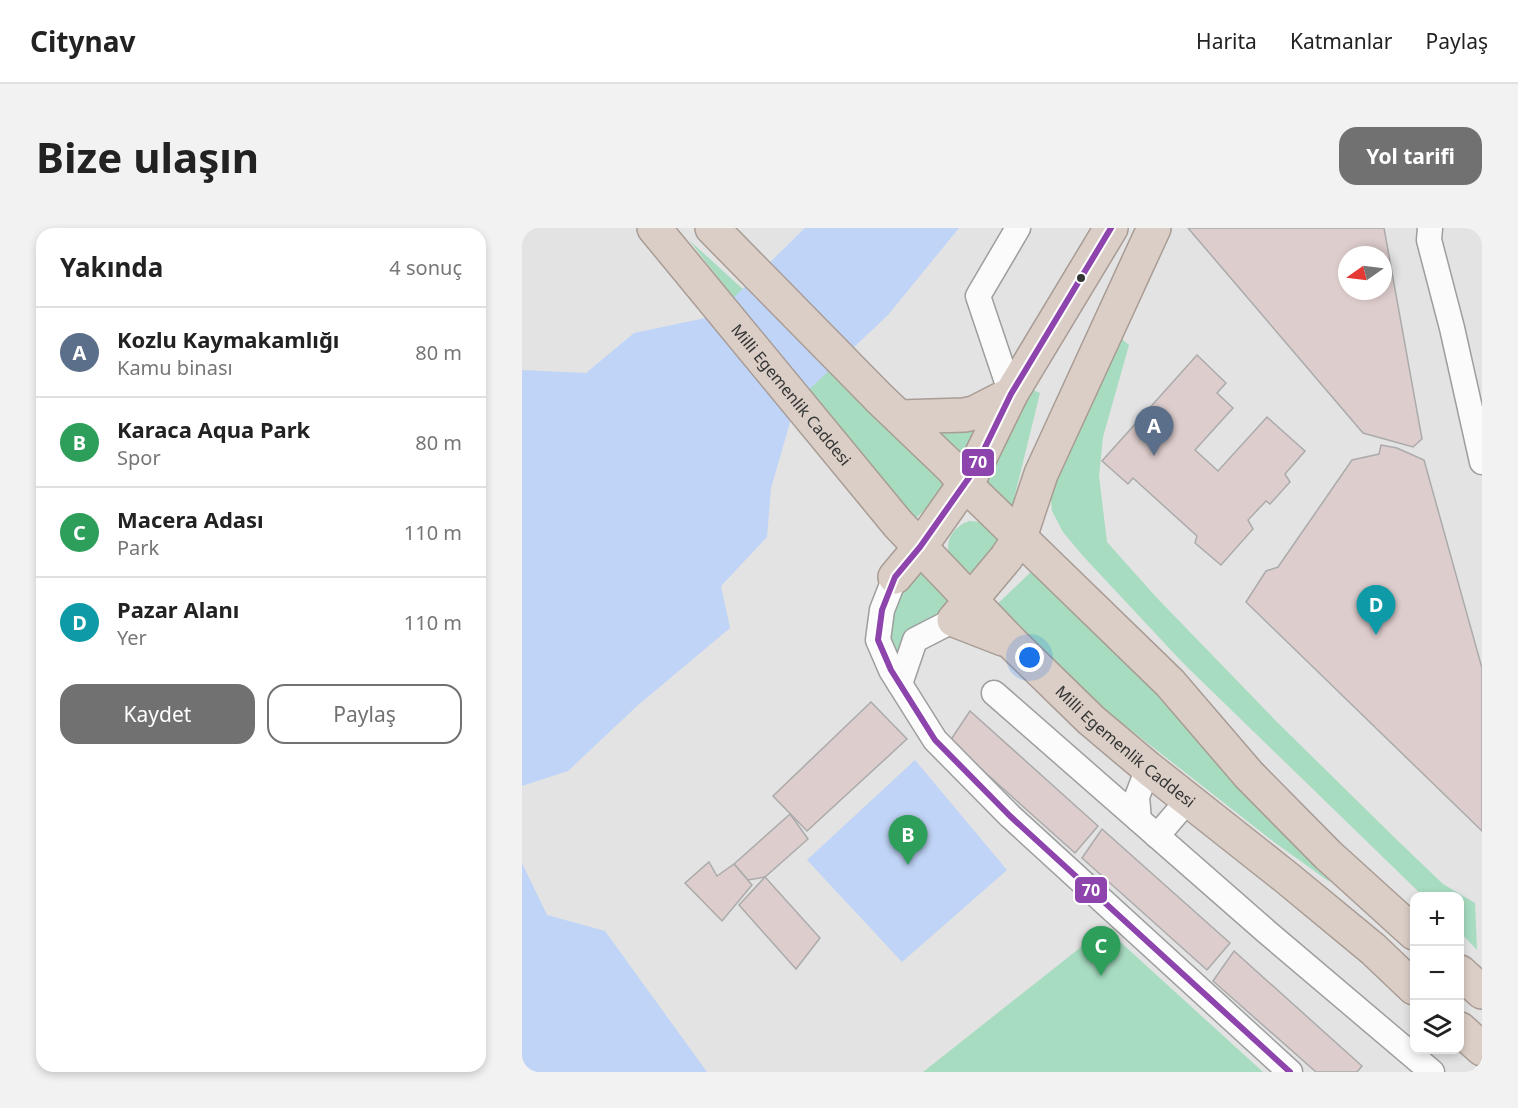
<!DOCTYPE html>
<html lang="tr">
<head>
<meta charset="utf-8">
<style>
	body { margin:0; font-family:"Noto Sans",sans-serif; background:#f2f2f2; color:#222 }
	.controls { position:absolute; right:18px; bottom:18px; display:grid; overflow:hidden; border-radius:12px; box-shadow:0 3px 9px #0003 }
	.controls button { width:54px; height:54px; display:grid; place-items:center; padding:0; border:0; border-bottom:2px solid #e0e0e0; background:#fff; color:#222; font:30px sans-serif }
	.compass { position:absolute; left:816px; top:18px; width:54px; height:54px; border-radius:50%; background:#fff; box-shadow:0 3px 9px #0003; rotate:256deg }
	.you { position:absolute; left:508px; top:430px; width:21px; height:21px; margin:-15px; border:4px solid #fff; border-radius:50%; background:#1a73e8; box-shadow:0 0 0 9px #1a73e833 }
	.badge { display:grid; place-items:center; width:39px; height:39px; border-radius:50%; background:#717172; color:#fff; font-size:20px; font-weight:700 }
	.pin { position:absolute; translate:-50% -50px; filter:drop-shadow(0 2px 3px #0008) }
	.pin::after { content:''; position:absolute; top:32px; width:21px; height:18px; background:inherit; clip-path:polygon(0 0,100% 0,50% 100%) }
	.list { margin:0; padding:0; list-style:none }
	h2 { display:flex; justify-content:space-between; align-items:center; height:78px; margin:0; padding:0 24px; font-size:26px }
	h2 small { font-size:20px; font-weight:400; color:#767676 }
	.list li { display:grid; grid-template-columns:39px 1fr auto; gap:18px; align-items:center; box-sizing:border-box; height:90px; padding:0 24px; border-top:2px solid #e0e0e0 }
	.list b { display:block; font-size:22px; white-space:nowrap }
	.list p { margin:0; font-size:20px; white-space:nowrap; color:#767676 }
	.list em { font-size:20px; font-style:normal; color:#767676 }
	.actions { display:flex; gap:12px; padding:18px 24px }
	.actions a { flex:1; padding:14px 0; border:2px solid #717172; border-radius:18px; text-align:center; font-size:21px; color:#717172 }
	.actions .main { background:#717172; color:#fff }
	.icon { flex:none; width:33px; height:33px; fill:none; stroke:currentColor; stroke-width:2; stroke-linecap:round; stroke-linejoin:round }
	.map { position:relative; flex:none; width:960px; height:844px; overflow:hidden; border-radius:18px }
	header { display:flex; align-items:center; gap:36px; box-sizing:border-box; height:84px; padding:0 30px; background:#fff; border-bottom:2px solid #e0e0e0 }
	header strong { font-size:28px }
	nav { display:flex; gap:33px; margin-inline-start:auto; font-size:21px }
	.intro { display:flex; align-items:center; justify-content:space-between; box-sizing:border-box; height:144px; padding:0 36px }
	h1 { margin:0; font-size:42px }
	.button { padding:15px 27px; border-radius:18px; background:#717172; color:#fff; font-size:21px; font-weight:700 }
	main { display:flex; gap:36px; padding:0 36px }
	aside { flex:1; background:#fff; border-radius:18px; box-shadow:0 3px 9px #0003 }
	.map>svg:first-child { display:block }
</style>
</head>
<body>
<header>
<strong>Citynav</strong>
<nav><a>Harita</a><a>Katmanlar</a><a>Paylaş</a></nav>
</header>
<div class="intro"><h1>Bize ulaşın</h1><a class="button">Yol tarifi</a></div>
<main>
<aside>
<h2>Yakında<small>4 sonuç</small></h2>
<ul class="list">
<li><span class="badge" style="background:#5c6f8a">A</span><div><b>Kozlu Kaymakamlığı</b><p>Kamu binası</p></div><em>80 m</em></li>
<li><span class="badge" style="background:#2e9e5b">B</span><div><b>Karaca Aqua Park</b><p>Spor</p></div><em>80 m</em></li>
<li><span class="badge" style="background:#2e9e5b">C</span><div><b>Macera Adası</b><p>Park</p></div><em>110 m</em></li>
<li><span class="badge" style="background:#0f9aa8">D</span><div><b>Pazar Alanı</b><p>Yer</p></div><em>110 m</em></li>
</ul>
<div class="actions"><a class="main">Kaydet</a><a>Paylaş</a></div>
</aside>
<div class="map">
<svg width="960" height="844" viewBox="0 0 960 844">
	<rect width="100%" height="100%" fill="#e3e3e4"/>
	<g fill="#a7dcc0">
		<path d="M167 12 432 253 387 297Z"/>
		<path d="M596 108 607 117 581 209 577 248 585 314 635 370 754 493 874 611 921 656 953 675 955 722 938 704V668H901L661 435 561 328 541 304 530 283 528 260Z"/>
		<path d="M509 161 518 165 490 279 464 257Z"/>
		<path d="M468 191 439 238 406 194Z"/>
		<path d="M447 293C462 293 472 301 477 315L451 345C420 339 417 304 447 293Z"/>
		<path d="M396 338 429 377 373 437 364 414 368 386 379 361Z"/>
		<path d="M514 339C615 441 716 545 809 655L752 614 545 452 468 383Z"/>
		<path d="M583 700 741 844H401Z"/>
	</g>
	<g fill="#bfd4f6">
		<path d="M283 0H437L366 87 274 174 249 260 245 309 199 358 208 400 115 478 46 543 0 558V142L64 145 112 105 193 88Z"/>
		<path d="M393 532 485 642 380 734 285 632Z"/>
		<path d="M0 635 25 687 83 703 185 844H0Z"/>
	</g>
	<g fill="#ddcdcc" stroke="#ababac" stroke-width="1.5" fill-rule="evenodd">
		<path d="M666 0H862L900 211 891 219 841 205ZM825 27H861V63H825Z"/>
		<path d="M675 127 704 155 695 165 711 180 673 222 696 243 745 189 783 223 763 246 768 254 748 276 744 273 726 292 731 301 699 337 673 315 675 308 611 250 606 256 580 233Z"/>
		<path d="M859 217 875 220 902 232 960 440V603L724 374 744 343 756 339 830 232 857 226Z"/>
		<path d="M349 474 385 511 285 603 251 568Z"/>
		<path d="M448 483 576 598 553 625 428 513Z"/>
		<path d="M268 586 286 611 243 649 226 652 212 636Z"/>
		<path d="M580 601 708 715 685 742 560 630Z"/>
		<path d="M187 634 195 648 212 636 230 657 200 693 163 655Z"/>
		<path d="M243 649 298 710 274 741 217 677Z"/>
		<path d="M712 723 840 838 835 844H794L691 753Z"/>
	</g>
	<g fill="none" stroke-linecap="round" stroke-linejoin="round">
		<g stroke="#9d9e9e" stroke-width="27">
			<g id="minor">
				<path d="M908 0 907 12 930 100 960 234"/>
				<path d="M489 166 456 68 496 0"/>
				<path d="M373 349 360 382 356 412 369 442 413 512 488 588 768 844"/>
				<path d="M378 456 393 412 432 392"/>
				<path d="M472 465 746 705 910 844"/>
				<path d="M617 592 615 569 626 540"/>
				<path d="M635 608 666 572"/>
			</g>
		</g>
		<g stroke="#a89c95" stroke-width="36">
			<g id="highway">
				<path id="s1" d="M132 0 376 296 490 415 569 492 626 540 765 650 851 721 892 760"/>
				<path d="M190 0 357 170 429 239 444 257 648 455 727 547 806 627 892 705"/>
				<path d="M378 189 442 187 452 185 489 166"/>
				<path d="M373 349 398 319 451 244 489 166 589 0"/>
				<path d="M481 411 432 392 484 330 498 309 519 246 632 0"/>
				<path d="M938 744 960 764"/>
				<path d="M938 801 960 821"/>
			</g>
		</g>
		<use href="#minor" stroke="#fbfbfb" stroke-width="24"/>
		<use href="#highway" stroke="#dacec6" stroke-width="33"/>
		<g stroke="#fff" stroke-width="10">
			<path id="bus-1" d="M589 0 489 166 451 244 398 319 373 349 360 382 356 412 369 442 413 512 488 588 768 844"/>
		</g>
		<use href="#bus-1" stroke="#8e44ad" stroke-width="6"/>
	</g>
	<circle fill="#333434" stroke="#fff" stroke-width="2" cx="559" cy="50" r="5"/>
	<g text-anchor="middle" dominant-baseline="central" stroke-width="4.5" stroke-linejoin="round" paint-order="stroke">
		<g font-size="16" fill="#333434" stroke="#fff">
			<text stroke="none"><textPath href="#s1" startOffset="216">Milli Egemenlik Caddesi</textPath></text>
			<text stroke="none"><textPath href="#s1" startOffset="702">Milli Egemenlik Caddesi</textPath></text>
		</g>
	</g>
	<g stroke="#fff" stroke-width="2">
		<rect x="439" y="220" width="34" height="29" rx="6" fill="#8e44ad"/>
		<rect x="552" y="648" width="34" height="28" rx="6" fill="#8e44ad"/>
	</g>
	<g font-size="16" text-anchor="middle" font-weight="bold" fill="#fff">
		<text x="456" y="240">70</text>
		<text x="569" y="668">70</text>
	</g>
</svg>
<div class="controls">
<button>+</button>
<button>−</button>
<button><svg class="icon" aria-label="layers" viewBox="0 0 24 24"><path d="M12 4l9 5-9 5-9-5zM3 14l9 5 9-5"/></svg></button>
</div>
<svg class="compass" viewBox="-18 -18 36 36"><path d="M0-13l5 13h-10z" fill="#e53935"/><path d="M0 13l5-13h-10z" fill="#767676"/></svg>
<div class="you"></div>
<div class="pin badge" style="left:632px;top:228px;background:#5c6f8a">A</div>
<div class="pin badge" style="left:386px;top:637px;background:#2e9e5b">B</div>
<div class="pin badge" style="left:579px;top:748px;background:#2e9e5b">C</div>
<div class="pin badge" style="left:854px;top:407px;background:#0f9aa8">D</div>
</div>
</main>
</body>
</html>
